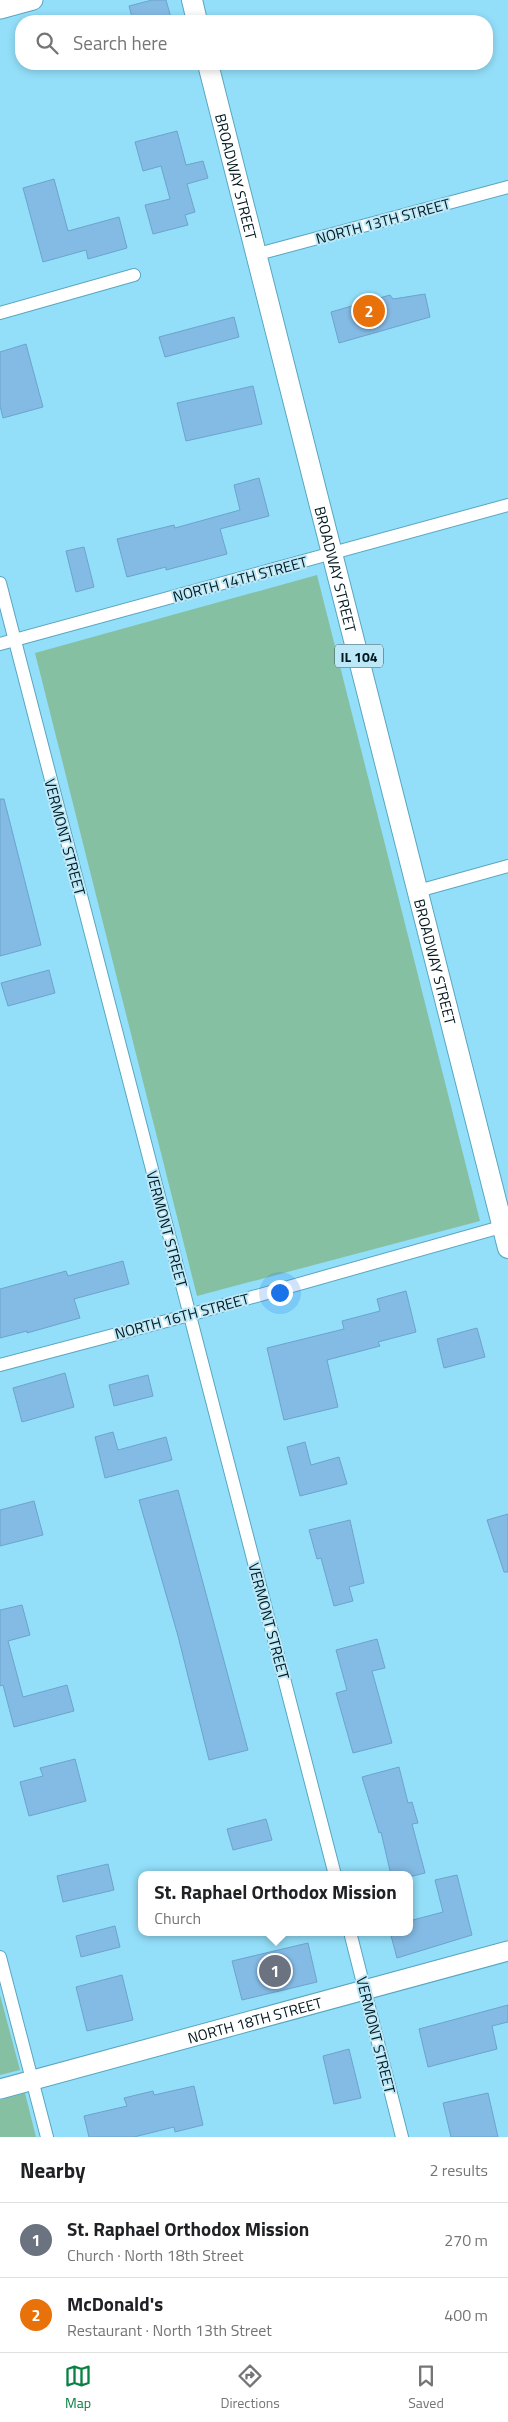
<!DOCTYPE html>
<html lang="en">
<head>
<meta charset="utf-8">
<style>
	body { margin:0; font-family:"Titillium Web",sans-serif; background:#f6f6f6; color:#202124 }
	.you { position:absolute; left:279px; top:1292px; width:18px; height:18px; margin:-12px; border:4px solid #fff; border-radius:50%; background:#1a73e8; box-shadow:0 0 0 8px #1a73e833 }
	.badge { display:grid; place-items:center; width:32px; height:32px; border-radius:50%; background:#0b8043; color:#fff; font-size:16px; font-weight:700 }
	.pin { position:absolute; translate:-50% -50%; border:2px solid #fff; box-shadow:0 1px 5px #0006 }
	.popup { position:absolute; left:138px; top:1871px; width:275px; height:65px; box-sizing:border-box; display:grid; place-content:center; border-radius:10px; background:#fff; filter:drop-shadow(0 1px 4px #0005); font-size:16px; white-space:nowrap; color:#757577 }
	.popup b { font-size:19px; color:#202124 }
	.popup::after { content:''; position:absolute; left:50%; top:100%; margin-left:-10px; border:10px solid transparent; border-top-color:#fff }
	.list { margin:0; padding:0; list-style:none }
	h2 { display:flex; justify-content:space-between; align-items:center; height:65px; margin:0; padding:0 20px; font-size:21px }
	h2 small { font-size:16px; font-weight:400; color:#757577 }
	.list li { display:grid; grid-template-columns:32px 1fr auto; gap:15px; align-items:center; box-sizing:border-box; height:75px; padding:0 20px; border-top:1px solid #e0e0e0 }
	.list b { display:block; font-size:19px; white-space:nowrap }
	.list p { margin:0; font-size:16px; white-space:nowrap; color:#757577 }
	.list em { font-size:16px; font-style:normal; color:#757577 }
	.icon { flex:none; width:28px; height:28px; fill:none; stroke:currentColor; stroke-width:2; stroke-linecap:round; stroke-linejoin:round }
	.map { position:relative; flex:none; width:508px; height:2137px; overflow:hidden }
	.search { position:absolute; background:#fff; box-shadow:0 2px 8px #0003; left:15px; right:15px; top:15px; height:55px; display:flex; align-items:center; gap:12px; box-sizing:border-box; padding:0 18px; border-radius:20px; color:#757577; font-size:19px }
	.sheet { height:215px; background:#fff }
	nav { display:flex; justify-content:space-around; align-items:center; box-sizing:border-box; height:70px; border-top:1px solid #e0e0e0; background:#fff; font-size:14px; color:#757577 }
	nav a { display:grid; justify-items:center; gap:2px }
	nav .on { color:#0b8043 }
	.map>svg:first-child { display:block }
</style>
</head>
<body>
<div class="map">
<svg width="508" height="2137" viewBox="0 0 508 2137">
	<rect width="100%" height="100%" fill="#93dffa"/>
	<g fill="#86c0a3">
		<path d="M317 575 480 1221 197 1296 35 653Z"/>
		<path d="M0 1995 20 2070 0 2075Z"/>
		<path d="M25 2093 36 2137H0V2100Z"/>
	</g>
	<g fill="#84bbe5" stroke="#6ca3cc">
		<path d="M152 0H166L172 21H133L129 6Z"/>
		<path d="M177 131 186 165 203 161 208 178 187 184 195 212 185 215 188 225 153 234 145 205 170 199 161 166 143 171 135 142Z"/>
		<path d="M54 179 68 231 119 217 127 248 88 259 86 250 43 262 23 188Z"/>
		<path d="M425 294 430 317 339 343 331 312 390 295 393 299Z"/>
		<path d="M234 317 239 337 165 357 159 337Z"/>
		<path d="M26 344 43 407 3 418 0 406V352Z"/>
		<path d="M253 386 262 424 186 441 177 403Z"/>
		<path d="M259 478 269 516 220 529 227 554 166 570V567L127 577 117 539 174 525 175 528 240 510 234 485Z"/>
		<path d="M84 547 94 587 76 592 66 551Z"/>
		<path d="M0 799H4L41 945 0 956Z"/>
		<path d="M49 970 55 993 8 1006 1 983Z"/>
		<path d="M123 1261 129 1284 74 1299 80 1318 27 1333V1331L0 1338V1289L66 1271 68 1276Z"/>
		<path d="M406 1291 416 1332 378 1342 380 1346 327 1360 338 1407 284 1420 267 1348 344 1329 342 1321 380 1311 377 1299Z"/>
		<path d="M477 1328 485 1357 444 1368 437 1339Z"/>
		<path d="M65 1373 74 1407 22 1422 13 1388Z"/>
		<path d="M148 1375 153 1396 114 1406 109 1385Z"/>
		<path d="M113 1432 118 1450 166 1437 172 1460 105 1478 95 1437Z"/>
		<path d="M305 1442 311 1465 339 1457 347 1484 300 1496 287 1447Z"/>
		<path d="M178 1490 248 1750 209 1760 178 1636 139 1500Z"/>
		<path d="M34 1501 43 1535 0 1546V1510Z"/>
		<path d="M508 1514V1572H504L487 1520Z"/>
		<path d="M350 1520 364 1583 349 1587 353 1601 334 1606 321 1558 317 1559 309 1530Z"/>
		<path d="M22 1605 30 1635 8 1641 23 1697 67 1685 74 1711 14 1727 3 1685 0 1686V1610Z"/>
		<path d="M377 1639 385 1668 372 1671 392 1743 353 1753 336 1693 347 1690 336 1650Z"/>
		<path d="M75 1759 86 1801 29 1816 20 1782 43 1776 40 1768Z"/>
		<path d="M399 1767 408 1803 412 1802 418 1823 412 1824 425 1873 409 1877V1875H391L381 1832 379 1833 362 1777Z"/>
		<path d="M266 1819 272 1840 233 1850 227 1829Z"/>
		<path d="M108 1864 114 1890 63 1902 57 1876Z"/>
		<path d="M457 1875 472 1935 397 1958 390 1932H409V1921L443 1912 435 1880Z"/>
		<path d="M115 1926 120 1947 81 1957 76 1936Z"/>
		<path d="M308 1943 317 1982 242 2000 232 1961Z"/>
		<path d="M122 1975 133 2020 87 2031 76 1987Z"/>
		<path d="M508 2005V2022L492 2026 497 2049 428 2067 419 2029Z"/>
		<path d="M349 2049 361 2098 334 2104 323 2056Z"/>
		<path d="M194 2086 203 2125 175 2132 174 2127 134 2137H89L84 2116 127 2106 124 2098 153 2091 154 2095Z"/>
		<path d="M488 2093 498 2137H451L443 2103Z"/>
	</g>
	<g fill="none" stroke-linecap="round" stroke-linejoin="round">
		<g stroke="#5aa6c0" stroke-width="14">
			<g id="street">
				<path d="M258 254 508 187"/>
				<path d="M0 313 134 275"/>
				<path d="M0 583 335 1875"/>
				<path d="M0 644 508 505"/>
				<path d="M418 891 508 866"/>
				<path d="M0 1365 189 1315 508 1225"/>
				<path d="M350 1932 402 2137"/>
				<path d="M0 1957 47 2137"/>
			</g>
		</g>
		<g stroke="#5aa6c0" stroke-width="21">
			<g id="secondary">
				<path d="M0 9 33 0"/>
				<path id="s1" d="M0 2089 508 1951"/>
			</g>
		</g>
		<g stroke="#5aa6c0" stroke-width="22">
			<g id="primary">
				<path d="M192 0 197 21"/>
				<path id="s2" d="M208 64 508 1248"/>
			</g>
		</g>
		<use href="#street" stroke="#fff" stroke-width="12"/>
		<use href="#secondary" stroke="#fff" stroke-width="19"/>
		<use href="#primary" stroke="#fff" stroke-width="20"/>
	</g>
	<g text-anchor="middle" dominant-baseline="central" stroke-width="4" stroke-linejoin="round" paint-order="stroke">
		<rect fill="#bce8f8" stroke="#395660" stroke-width="1" x="335" y="644.5" width="48" height="23" rx="4"/>
		<g font-size="14" font-weight="bold" fill="#01181f">
			<text x="359" y="656">IL 104</text>
		</g>
		<g font-size="15" fill="#01181f" stroke="#bce8f8">
			<text stroke="none"><textPath href="#s2" startOffset="116">BROADWAY STREET</textPath></text>
			<text transform="translate(383 221) rotate(-15)">NORTH 13TH STREET</text>
			<text stroke="none"><textPath href="#s2" startOffset="521">BROADWAY STREET</textPath></text>
			<text transform="translate(240 579) rotate(-15)">NORTH 14TH STREET</text>
			<text transform="translate(65 837) rotate(75)">VERMONT STREET</text>
			<text stroke="none"><textPath href="#s2" startOffset="926">BROADWAY STREET</textPath></text>
			<text transform="translate(167 1229) rotate(75)">VERMONT STREET</text>
			<text transform="translate(182 1316) rotate(-15)">NORTH 16TH STREET</text>
			<text transform="translate(269 1621) rotate(75)">VERMONT STREET</text>
			<text stroke="none"><textPath href="#s1" startOffset="264">NORTH 18TH STREET</textPath></text>
			<text transform="translate(376 2035) rotate(76)">VERMONT STREET</text>
		</g>
	</g>
</svg>
<div class="you"></div>
<div class="pin badge" style="left:275px;top:1971px;background:#6b7280">1</div>
<div class="popup"><b>St. Raphael Orthodox Mission</b>Church</div>
<div class="pin badge" style="left:369px;top:311px;background:#e8710a">2</div>
<div class="search"><svg class="icon" aria-label="search" viewBox="0 0 24 24"><circle cx="10" cy="10" r="6"/><path d="M15 15l6 6"/></svg>Search here</div>
</div>
<section class="sheet">
<h2>Nearby<small>2 results</small></h2>
<ul class="list">
<li><span class="badge" style="background:#6b7280">1</span><div><b>St. Raphael Orthodox Mission</b><p>Church · North 18th Street</p></div><em>270 m</em></li>
<li><span class="badge" style="background:#e8710a">2</span><div><b>McDonald's</b><p>Restaurant · North 13th Street</p></div><em>400 m</em></li>
</ul>
</section>
<nav>
<a class="on"><svg class="icon" aria-label="map" viewBox="0 0 24 24"><path d="M3 6l6-2 6 2 6-2v14l-6 2-6-2-6 2zM9 4v14M15 6v14"/></svg>Map</a>
<a><svg class="icon" aria-label="directions" viewBox="0 0 24 24"><path d="M12 3l9 9-9 9-9-9zM9 14v-3h6M13 9l2 2-2 2"/></svg>Directions</a>
<a><svg class="icon" aria-label="saved" viewBox="0 0 24 24"><path d="M7 4h10v16l-5-4-5 4z"/></svg>Saved</a>
</nav>
</body>
</html>
